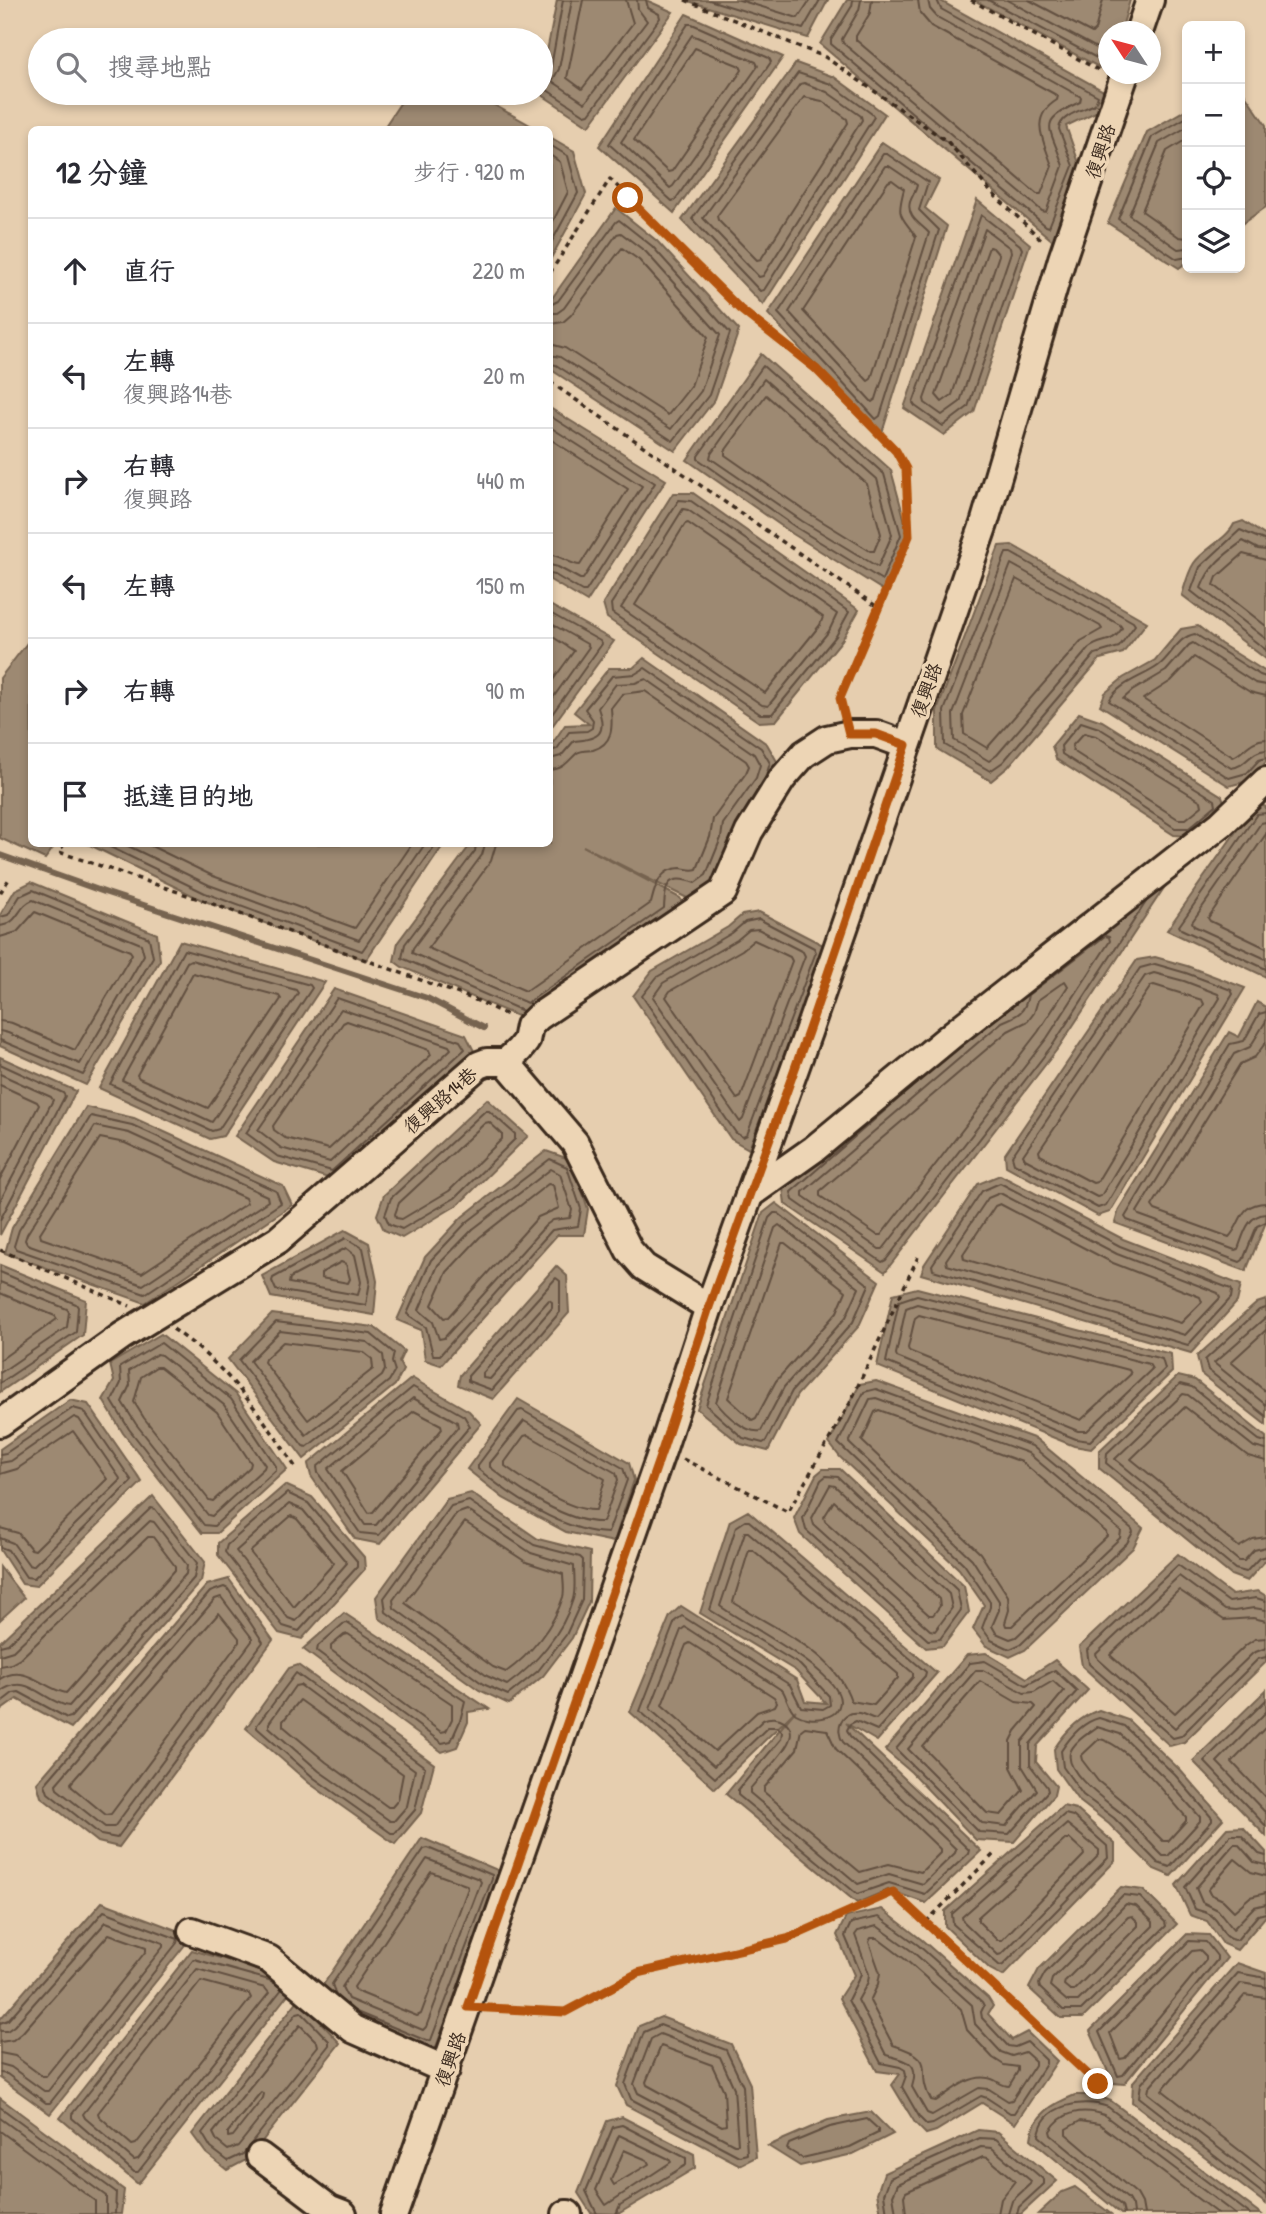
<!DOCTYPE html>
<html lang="zh-TW">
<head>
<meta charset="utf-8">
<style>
	body { margin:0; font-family:"Patrick Hand","LXGW WenKai TC",sans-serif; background:#f2f2f3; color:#2b2b33 }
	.controls { position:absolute; right:21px; top:21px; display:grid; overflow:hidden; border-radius:10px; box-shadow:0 4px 10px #0003 }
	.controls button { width:63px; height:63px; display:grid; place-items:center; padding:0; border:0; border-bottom:2px solid #e1e1e2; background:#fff; color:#2b2b33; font:35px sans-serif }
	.compass { position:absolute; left:1098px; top:21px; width:63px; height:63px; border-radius:50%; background:#fff; box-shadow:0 4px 10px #0003; rotate:306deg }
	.stop { position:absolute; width:21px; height:21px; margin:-16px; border:5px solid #b45309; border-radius:50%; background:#fff }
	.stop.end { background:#b45309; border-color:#fff; box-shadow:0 2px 7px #0008 }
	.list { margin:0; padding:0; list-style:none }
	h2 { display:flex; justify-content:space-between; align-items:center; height:91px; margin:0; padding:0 28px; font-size:30px }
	h2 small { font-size:23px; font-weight:400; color:#7c7c81 }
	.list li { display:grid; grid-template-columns:46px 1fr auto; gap:21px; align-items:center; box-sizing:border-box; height:105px; padding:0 28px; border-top:2px solid #e1e1e2 }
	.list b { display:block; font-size:26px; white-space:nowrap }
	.list p { margin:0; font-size:23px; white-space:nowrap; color:#7c7c81 }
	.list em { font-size:23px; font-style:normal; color:#7c7c81 }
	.icon { flex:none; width:38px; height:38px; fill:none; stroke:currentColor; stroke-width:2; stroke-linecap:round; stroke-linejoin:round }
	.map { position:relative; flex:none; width:1266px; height:2214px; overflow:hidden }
	.search { position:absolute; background:#fff; box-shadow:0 4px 10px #0003; left:28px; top:28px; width:525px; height:77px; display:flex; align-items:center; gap:18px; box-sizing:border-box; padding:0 24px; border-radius:38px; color:#7c7c81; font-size:26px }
	.panel { position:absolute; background:#fff; box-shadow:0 4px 10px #0003; left:28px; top:126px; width:525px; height:721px; border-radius:10px }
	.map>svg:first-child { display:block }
</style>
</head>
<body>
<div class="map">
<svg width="1266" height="2214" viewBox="0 0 1266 2214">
	<rect width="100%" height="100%" fill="#e6ceaf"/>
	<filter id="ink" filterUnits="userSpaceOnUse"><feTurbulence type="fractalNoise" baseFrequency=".0143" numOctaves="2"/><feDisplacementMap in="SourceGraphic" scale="14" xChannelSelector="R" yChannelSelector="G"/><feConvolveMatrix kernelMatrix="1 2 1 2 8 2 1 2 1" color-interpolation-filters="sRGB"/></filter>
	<g filter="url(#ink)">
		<g fill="#9d8972" stroke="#766350" stroke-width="2">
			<path d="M557 0H646L673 12 589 126 539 93H541V82Z"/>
			<path d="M685 0H828L808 38Z"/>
			<path d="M847 0H939L1111 95 1100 110 1066 126 1080 166 1053 241 820 44Z"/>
			<path d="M974 0H1130L1121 31 1108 32V72Z"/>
			<path d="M686 14 783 57 674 213 599 146Z"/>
			<path d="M796 63 834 77 885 114 763 305 682 220Z"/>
			<path d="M1240 87 1266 125V207L1240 225Z"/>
			<path d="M407 93H473L537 129H383Z"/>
			<path d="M1187 109V262L1179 268 1108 223 1147 132Z"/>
			<path d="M550 137 574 151 586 194 550 260Z"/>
			<path d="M882 142 939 180 925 208 947 226 881 436 768 314Z"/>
			<path d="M977 200 1030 244 974 412 944 435 904 408Z"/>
			<path d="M616 208 657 241 739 330 715 399 675 451 550 369V301Z"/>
			<path d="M761 354 891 470 909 536 886 592 793 534 687 460Z"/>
			<path d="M550 408 666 480 587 602 550 580Z"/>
			<path d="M673 493H693L859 610 842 640 776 721 759 722 607 618 603 604Z"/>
			<path d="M1243 521 1266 536V659L1182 595C1185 585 1188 572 1194 563 1204 549 1228 538 1234 524Z"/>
			<path d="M1012 545 1147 622 1123 653 1100 659 1008 767 991 781 937 749V711L999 546Z"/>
			<path d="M550 605 614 641 550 729Z"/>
			<path d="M1198 626 1221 644 1266 672V762L1251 780 1229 786 1100 705 1105 693 1123 678 1155 660 1181 629Z"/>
			<path d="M31 638 32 844H56L45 859 0 838V678Z"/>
			<path d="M644 658 767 744 778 763 770 785 719 886 697 903 583 846 680 898 687 910 529 1021 402 967 394 961 398 942 471 844H550V747L565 725 589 724 574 712 609 668H633Z"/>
			<path d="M1079 713 1102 721 1222 796 1225 805 1191 836 1174 835 1056 759 1052 746Z"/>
			<path d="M1256 803 1266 807V977L1167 930Z"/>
			<path d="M88 844H444L366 960 202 900Z"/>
			<path d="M1185 856 1059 1047 885 1272 785 1204 783 1188 995 1007Z"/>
			<path d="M31 882 157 934 160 960 86 1085 0 1046V915L15 890Z"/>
			<path d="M759 912 825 946 749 1149 731 1139 633 996 652 971 728 927 742 915Z"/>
			<path d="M180 941 325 982 223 1136 210 1139 99 1088Z"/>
			<path d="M1155 957 1187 966 1245 988 1110 1212 1098 1216 1006 1166 1005 1154 1137 960Z"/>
			<path d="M334 989 466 1035 474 1051 335 1180 274 1162 235 1136Z"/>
			<path d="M1257 1002 1266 1007V1222L1246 1271 1115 1223 1119 1209 1229 1032 1239 1037Z"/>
			<path d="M0 1057 76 1091 0 1235Z"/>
			<path d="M487 1099 528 1136 459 1204 402 1238 384 1230 377 1215 384 1195Z"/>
			<path d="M86 1107 134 1118 283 1186 292 1205 145 1303 5 1253 12 1228Z"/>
			<path d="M546 1151 572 1160 588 1209 584 1235H557L441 1365 425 1360 421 1330 397 1320 425 1257 462 1217Z"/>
			<path d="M1000 1175 1123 1239 1241 1285 1237 1302 1191 1353 921 1274 924 1265 978 1184Z"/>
			<path d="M776 1203 879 1281 859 1326 797 1395 768 1451 741 1444 697 1409 763 1213Z"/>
			<path d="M345 1230 369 1243 377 1281 374 1315 271 1297 262 1276Z"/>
			<path d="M0 1265 86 1300 83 1335 0 1392Z"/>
			<path d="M556 1266 567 1276 569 1313 493 1399 458 1385 460 1375Z"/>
			<path d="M917 1288 1171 1354 1172 1372 1091 1449 1074 1446 877 1366 893 1294Z"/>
			<path d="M1266 1300V1425L1201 1374 1197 1356 1257 1303Z"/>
			<path d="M272 1314 374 1327 404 1351 399 1362 403 1370 395 1385 304 1459 228 1359Z"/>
			<path d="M161 1334 236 1394 287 1469 217 1533H202L123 1433 103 1400 114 1381 110 1364Z"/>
			<path d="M1178 1376 1195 1380 1266 1437V1560L1247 1581 1231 1575 1099 1468V1451Z"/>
			<path d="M412 1378 469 1411 481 1424 380 1544 355 1539 311 1476 308 1464Z"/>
			<path d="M876 1381 1036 1439 1143 1528 1133 1548 1025 1650 1010 1657 986 1646 973 1629 984 1605 959 1569 840 1457 829 1443 860 1384Z"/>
			<path d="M518 1399 629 1463 634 1480 614 1542 566 1532 503 1498 467 1469Z"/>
			<path d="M70 1400 88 1404 142 1482 36 1586 22 1584 0 1550V1449Z"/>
			<path d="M823 1469H840L964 1586 969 1612 943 1646 926 1648 800 1534 794 1518 816 1475Z"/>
			<path d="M285 1485 312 1497 364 1557 365 1569 302 1639 279 1633 218 1555V1543Z"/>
			<path d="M471 1493 538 1539 590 1552 589 1602 572 1638 543 1676 509 1704 479 1690 379 1618 376 1597 447 1499Z"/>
			<path d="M153 1496 205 1562 201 1581 71 1728 17 1699 0 1711V1642Z"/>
			<path d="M748 1511 937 1673 877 1741 846 1723 981 1851 926 1903 888 1890 857 1903 726 1794 796 1710 715 1789 630 1712 670 1616 681 1606 797 1680 805 1701 826 1703 796 1671 700 1613 730 1521Z"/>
			<path d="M1178 1554 1232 1595 1258 1591 1266 1596V1662L1184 1742 1170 1746 1082 1666 1079 1647Z"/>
			<path d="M0 1567 24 1598 0 1620Z"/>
			<path d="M229 1579 273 1640 119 1847 98 1842 41 1797 37 1783 207 1585Z"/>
			<path d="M344 1613 489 1709 468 1712V1722L457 1747 442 1752 303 1649Z"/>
			<path d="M986 1653 1027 1678 1055 1660 1088 1690 1037 1746 1036 1762 1056 1786 1054 1795 1014 1842 976 1840 911 1772 885 1750 967 1655Z"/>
			<path d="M298 1665 434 1764 421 1813 395 1844 309 1783 246 1728 289 1668Z"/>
			<path d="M1266 1690V1836L1193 1761Z"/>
			<path d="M1099 1710 1128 1720 1180 1770 1223 1819 1171 1876 1154 1869 1109 1824 1078 1800 1056 1769 1054 1749C1065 1732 1079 1717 1099 1710Z"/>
			<path d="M1063 1806 1076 1809 1115 1844V1861L1003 1976 990 1969 945 1926V1911Z"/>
			<path d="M1243 1827 1266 1852V1916L1237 1950 1223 1944 1207 1921 1190 1915 1176 1885 1227 1828Z"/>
			<path d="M422 1838 502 1872 434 2052 336 2011 323 1985Z"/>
			<path d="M1121 1887 1143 1890 1177 1924 1083 2018H1061L1029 1988 1039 1969Z"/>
			<path d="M102 1902 192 1936 50 2114 0 2078V2019Z"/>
			<path d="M882 1909 922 1940 988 1998 993 2006 988 2014 1012 2040 1027 2032 1057 2061 1015 2124 982 2103 936 2131 926 2134 915 2123 892 2085 900 2074 877 2071 839 1998 854 1975 837 1935 846 1917Z"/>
			<path d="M1187 1934 1209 1935 1227 1958 1124 2084 1113 2083 1090 2031Z"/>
			<path d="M192 1950 273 1973 293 1988 138 2184 60 2118Z"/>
			<path d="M1237 1963 1266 1973V2204L1132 2102 1133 2082Z"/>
			<path d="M299 1999 340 2043 248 2159 227 2170 206 2153 192 2134Z"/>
			<path d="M661 2017 731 2044 750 2084 756 2157 740 2165 626 2105 617 2086 639 2026Z"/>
			<path d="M1075 2095H1095L1111 2101 1261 2214H1121L1031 2139C1033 2114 1055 2103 1075 2095Z"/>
			<path d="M0 2098 124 2190 121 2214H0Z"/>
			<path d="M871 2112 893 2134 853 2154 800 2166 768 2146 828 2120Z"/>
			<path d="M622 2117 694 2154 695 2168 618 2214 591 2213 578 2193 607 2121Z"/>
			<path d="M978 2130 998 2132 1057 2181 1021 2214H881L877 2193 884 2173Z"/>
			<path d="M1075 2187 1111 2214H1038L1062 2192Z"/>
		</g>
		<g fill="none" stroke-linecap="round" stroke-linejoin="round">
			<g stroke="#625040" stroke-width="2">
				<path d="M572 0 559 69 552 81 585 103 647 21 638 9 637 0"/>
				<path d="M583 0 567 78 582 89 633 23 626 0"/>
				<path d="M709 0 803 29 820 0"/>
				<path d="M739 0 798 18 810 0"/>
				<path d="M853 0 852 6 831 40V44L1046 226 1049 227 1073 166 1059 129C1060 115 1083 110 1095 104L1098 96 941 9 937 0"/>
				<path d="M861 0 859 10 842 39 843 43 1042 211 1046 212 1063 166C1051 127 1035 122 1080 102L1081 97 937 17 930 9 928 0"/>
				<path d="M872 0 870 13 856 36V40L1037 194H1041L1052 166C1044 141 1028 118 1057 100L1058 96 931 26 920 13 918 0"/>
				<path d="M988 0 1108 64"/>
				<path d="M1007 0 1108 54"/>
				<path d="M1029 0 1092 33 1095 30 1103 0"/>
				<path d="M688 24H692L769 58 771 62 675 200 672 201 609 144Z"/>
				<path d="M692 35 756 62 758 66 673 186 670 188 621 142Z"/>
				<path d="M695 48 740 66 742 70 672 171 668 172 634 140Z"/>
				<path d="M541 73 547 72 551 67 563 0"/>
				<path d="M798 73 831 84 872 114 874 117 764 290 760 291 692 219Z"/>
				<path d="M804 83 827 92 861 116 862 120 763 276 759 277 703 218 800 84Z"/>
				<path d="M541 86 585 115 589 114 660 18 659 14 648 8 646 0"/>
				<path d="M804 97 822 101 847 119 848 123 761 259 757 260 718 220 717 216Z"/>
				<path d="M1187 117 1152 137 1118 219 1177 259 1187 257"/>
				<path d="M1187 127 1159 143 1129 215 1178 249 1187 248"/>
				<path d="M1187 139 1167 151 1142 211 1179 237 1187 238"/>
				<path d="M550 145 568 156 578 193 550 245"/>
				<path d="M883 154H887L928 182 919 210 939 230 880 416 876 419 778 313Z"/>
				<path d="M550 155 560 162 568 192 550 227"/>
				<path d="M885 166H889L917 185C916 191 912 196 910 202 906 217 921 224 929 233L876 399 872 402 789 312Z"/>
				<path d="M892 180 904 189C896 219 901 214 916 237L871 379 868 381 803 311 888 182Z"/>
				<path d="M981 215 1020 245 1022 249 968 407 943 426 915 406 913 403Z"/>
				<path d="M985 229 1010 248 1011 252 960 402 942 415 925 403 924 399Z"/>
				<path d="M989 247 993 248 999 255 952 395 942 402 936 395Z"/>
				<path d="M550 305 558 301 616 222 619 220 652 246 730 333 709 395 673 441 556 365 550 364"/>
				<path d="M550 313H557L564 308 617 234 621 233 646 252 720 335 701 391 671 429 560 357 550 355"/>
				<path d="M550 324 563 322 571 315 622 248 639 260 708 337 691 386 668 415 565 348 550 344"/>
				<path d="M763 366 884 474 901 535 882 580 797 528 698 459V456Z"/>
				<path d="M764 379 877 479 892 535 878 567 802 521 710 458 711 454Z"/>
				<path d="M766 395 867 484 881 534 874 551H870L807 512 725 455V451Z"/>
				<path d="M550 416 655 483 586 591H582L555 575 550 574"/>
				<path d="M550 427 642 486 583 579H580L558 567 550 565"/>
				<path d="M550 439 628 489 580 565C570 565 561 555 550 555"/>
				<path d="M679 500 691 501 849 612 836 636 772 714H760L612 613 611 604Z"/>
				<path d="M683 509 688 510 837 614 829 631 768 706 762 705 621 608Z"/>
				<path d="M688 523 823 617 820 625 765 693 635 605 685 524Z"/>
				<path d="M1266 541 1240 530 1200 567 1191 591 1266 650"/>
				<path d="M1266 550 1258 549 1243 541C1224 555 1209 566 1201 588L1266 639"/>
				<path d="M1006 553H1011L1133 622 1135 625 1119 647 1095 654 1003 762 990 771 945 745 944 711Z"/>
				<path d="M1266 560 1243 554 1217 577 1214 585 1266 626"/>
				<path d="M1011 564 1120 625 1122 628C1112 645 1102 638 1089 648L997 755 989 761 954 740 953 714Z"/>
				<path d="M1016 579 1100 626 1102 629 1081 641 987 748 964 734 963 715Z"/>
				<path d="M550 613 600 641 602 644 550 717"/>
				<path d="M550 623 587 644 589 647 550 702"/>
				<path d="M550 635 574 651 550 684"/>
				<path d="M1266 677 1260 675 1195 634C1177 637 1172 656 1158 666 1143 677 1118 683 1109 701L1229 778 1247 773 1259 760 1266 758"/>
				<path d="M1266 685 1255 683 1193 643 1189 645 1166 671 1132 691 1123 699 1231 768C1248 766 1249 751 1266 750"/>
				<path d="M1266 696 1250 692 1194 657 1171 681 1143 699 1233 757C1245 752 1249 740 1266 739"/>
				<path d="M1081 722 1099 728 1215 800 1216 805 1189 828H1175L1062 754 1061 746Z"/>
				<path d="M1084 733 1096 736 1201 801 1202 806 1186 819H1178L1073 751 1072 746Z"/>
				<path d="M550 751 557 749 569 732 587 731 592 728 593 720 585 709 612 676 635 674 645 668 761 748 770 763 765 779"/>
				<path d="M1266 813 1257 814 1179 926 1181 929 1266 969"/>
				<path d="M1266 822 1261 823 1192 922 1194 926 1266 959"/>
				<path d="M1266 834 1208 918 1210 921 1266 948"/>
				<path d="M104 844 205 893 362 951 436 844"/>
				<path d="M124 844 209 885 359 940 425 844"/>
				<path d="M147 844 213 876 355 928 412 844"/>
				<path d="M476 844 475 851 405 944 402 958 523 1011"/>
				<path d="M485 844 482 855 413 948 412 953 527 1003 664 908C665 884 668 873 695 883L706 875 721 838 723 824 756 778 760 765 754 754 646 679 635 683 616 684 598 708C607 733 600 739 574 741L561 756 550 759"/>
				<path d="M496 844 491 861 428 948 526 991 651 903C655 887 659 868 681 868 688 869 691 871 697 869L710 837 713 819 746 773 749 766 746 761 645 691 622 694 611 708C612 724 615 743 593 750 588 751 582 750 577 753 567 762 564 769 550 770"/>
				<path d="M0 917 8 915 20 896 33 890 149 938 153 957 83 1075 0 1040"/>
				<path d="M759 919 814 948 816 952 747 1135 743 1137 736 1133 642 996 657 977 732 933 745 922Z"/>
				<path d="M0 926C19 924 18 905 33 900L141 944 144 955 80 1064 8 1033 0 1031"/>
				<path d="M758 929 803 952 805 956 743 1119 740 1122 653 997 663 983 737 940 749 930Z"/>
				<path d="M1105 936 1109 937 1110 941 1047 1038 883 1249H879L803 1196V1192L1002 1022C1019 1015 1025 1012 1028 995Z"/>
				<path d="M0 937 17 932 35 912 130 951 132 954 75 1050 12 1023 0 1021"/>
				<path d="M754 940 790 957 792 961 741 1097 737 1099 666 997 670 991 742 950Z"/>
				<path d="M184 950 310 985 312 988 219 1129 212 1131 110 1084Z"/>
				<path d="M191 960 296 990 298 993 212 1122 122 1080 187 962Z"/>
				<path d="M1155 964 1186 973 1231 990 1233 994 1106 1205 1098 1208 1014 1163 1012 1156 1140 968Z"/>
				<path d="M193 973 279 996 281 999 208 1108 139 1078 137 1075Z"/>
				<path d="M1154 973 1184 981 1218 994 1220 998 1101 1196 1097 1197 1025 1159 1023 1155 1145 976Z"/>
				<path d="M1065 981 1068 986 1038 1032 881 1235H877L820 1196V1191L1008 1031 1028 1021 1034 1013 1038 1000Z"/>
				<path d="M1154 985 1202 1000 1204 1004 1097 1182 1093 1183 1040 1155 1039 1151 1151 986Z"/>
				<path d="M337 998 460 1041 465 1049 332 1171 277 1156 246 1133Z"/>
				<path d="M341 1009 449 1046 451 1049 330 1162 281 1148 258 1130Z"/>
				<path d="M1266 1012 1259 1014 1244 1041 1230 1044 1125 1217 1127 1220 1240 1262 1243 1260 1257 1226 1266 1222"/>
				<path d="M347 1021 429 1050 431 1055 329 1149 285 1138 274 1130 273 1126 343 1023Z"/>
				<path d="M1266 1021 1250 1047 1234 1054 1137 1212 1139 1215 1235 1250 1238 1249C1244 1234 1247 1215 1266 1214"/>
				<path d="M1266 1042 1255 1057 1240 1064 1152 1206 1155 1210 1229 1237C1243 1222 1238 1204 1266 1203"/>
				<path d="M0 1064 63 1093 65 1096 0 1220"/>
				<path d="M0 1074 51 1097 53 1100 0 1201"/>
				<path d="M0 1085 37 1102 39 1105 0 1179"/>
				<path d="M911 1088 791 1192 793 1200 882 1262 886 1260 1054 1043 1146 902"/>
				<path d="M485 1111H489L515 1134V1139L455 1198 402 1229 389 1224 385 1215 391 1198Z"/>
				<path d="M91 1116 132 1125 276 1191 281 1203 145 1294 16 1249 14 1246 19 1230Z"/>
				<path d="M485 1123 489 1122 502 1134V1139L449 1191 402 1219 396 1218 395 1214 399 1203Z"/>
				<path d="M95 1126 129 1133 267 1196 268 1201 143 1285 27 1244 25 1240 27 1234Z"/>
				<path d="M100 1138 125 1143 245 1198 247 1203 142 1273 41 1238 40 1233Z"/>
				<path d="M550 1159 567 1167 581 1209 578 1226 552 1230 440 1355H433L426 1327 407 1314 431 1260 467 1222Z"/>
				<path d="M551 1169 560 1174 572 1210 570 1218 553 1220 546 1225 444 1338 439 1339 433 1322 419 1310 438 1265 473 1229Z"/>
				<path d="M1000 1183 1120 1246 1231 1289 1232 1291 1231 1298 1188 1345 933 1270 932 1265 982 1191Z"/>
				<path d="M548 1184 553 1185 559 1208 538 1217 448 1317 444 1318 432 1305 447 1272 480 1237Z"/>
				<path d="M1000 1193 1117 1254 1218 1293 1220 1298 1185 1335 947 1265 946 1260 988 1198Z"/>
				<path d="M1000 1204 1113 1263 1200 1297 1202 1302 1181 1323 964 1259 963 1254 995 1206Z"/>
				<path d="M774 1213H778L869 1285 853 1322 792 1391 766 1441 763 1443 743 1438 706 1405 769 1218Z"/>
				<path d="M779 1225 859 1288 846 1317 784 1387 761 1431C746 1434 725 1414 716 1402L775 1228Z"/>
				<path d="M346 1238 363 1248 370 1281 366 1305 276 1290 272 1281 273 1278Z"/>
				<path d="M782 1243H785L846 1291 837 1312 776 1381 756 1418 752 1420 728 1398Z"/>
				<path d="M346 1248 355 1255 361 1282 358 1295 289 1283 290 1278Z"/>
				<path d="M341 1262 346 1264 350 1279 348 1283 321 1278V1273Z"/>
				<path d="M0 1272 76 1304 78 1307 76 1332 0 1383"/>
				<path d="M556 1278 560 1281V1312L492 1390 468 1381V1376Z"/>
				<path d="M0 1282 67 1309 69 1312 67 1327 0 1373"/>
				<path d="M0 1293 55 1316 57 1319 0 1360"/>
				<path d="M917 1295 1162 1359 1165 1369 1090 1441 1076 1439 886 1362 899 1301Z"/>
				<path d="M549 1300 552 1302V1308L490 1379 483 1378V1373Z"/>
				<path d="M917 1304 1149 1364 1152 1369 1087 1431H1078L897 1357 896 1354 906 1308Z"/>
				<path d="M1266 1308 1259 1310 1205 1360 1208 1370 1266 1416"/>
				<path d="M919 1315 1129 1370 1131 1374 1081 1420 909 1351 908 1348 915 1318Z"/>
				<path d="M1266 1317 1214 1363 1266 1405"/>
				<path d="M276 1322 371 1334 394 1353 392 1362 395 1371 389 1381 307 1447 303 1446 239 1360Z"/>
				<path d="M1266 1330 1231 1362 1266 1392"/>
				<path d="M280 1331 367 1342 383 1355 385 1370 382 1376 306 1435 250 1361Z"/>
				<path d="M283 1342 363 1352 372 1359 373 1369 308 1420 264 1362 265 1359Z"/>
				<path d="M161 1343 231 1399 276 1466V1470L214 1526 204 1525 129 1429 112 1401 121 1383 120 1367Z"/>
				<path d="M157 1354 161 1355 224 1405 265 1465 264 1468 212 1516 208 1515 136 1424 122 1402 130 1385 129 1371Z"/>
				<path d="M156 1367H160L217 1412 251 1463 250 1467 213 1501 209 1500 144 1418 134 1402 141 1377Z"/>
				<path d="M413 1387 464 1416 470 1426 379 1535 360 1533 318 1473 317 1467Z"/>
				<path d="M876 1389 1032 1446 1132 1529 1133 1532 1127 1543 1021 1644 1010 1649 991 1640 982 1628 990 1607V1602L964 1564 838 1443 864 1392Z"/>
				<path d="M413 1398 457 1422 458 1427 376 1525H365L328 1469Z"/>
				<path d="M876 1398 1028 1453 1121 1531 1120 1538 1016 1637 1010 1639 996 1633 992 1626 999 1610V1601L972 1559 849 1443 870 1399Z"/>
				<path d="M522 1410 623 1468 627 1480 608 1533C564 1532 512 1497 478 1469V1465L518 1411Z"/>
				<path d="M879 1410 1022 1462 1106 1532 1107 1536 1012 1626H1006L1005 1623 1009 1610 1008 1596 980 1553 862 1441 875 1412Z"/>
				<path d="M414 1411 441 1425 442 1429 373 1512 369 1513 342 1471Z"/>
				<path d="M524 1421 616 1473 618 1480 603 1522C568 1524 517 1489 490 1467V1463Z"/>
				<path d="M528 1435 605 1479 596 1510C571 1512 525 1481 505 1466V1462L524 1436Z"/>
				<path d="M1266 1442 1259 1440 1192 1387 1180 1384 1107 1453 1106 1463 1235 1569 1246 1572 1259 1558 1266 1556"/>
				<path d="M1266 1450 1254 1447 1188 1395 1183 1394 1115 1459 1239 1561H1244L1254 1550 1266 1547"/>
				<path d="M0 1454 6 1453 73 1408 84 1411 132 1481 34 1578 26 1577 8 1550 0 1547"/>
				<path d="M1266 1461 1248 1456 1185 1407 1131 1459 1239 1547 1253 1539 1266 1537"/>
				<path d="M0 1463 11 1461 74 1417 79 1419 121 1480 33 1566 29 1565 13 1543 0 1538"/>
				<path d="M0 1474 17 1469 73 1431 107 1479 35 1550 31 1549 18 1533 0 1528"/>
				<path d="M826 1476 838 1477 957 1590 961 1610 940 1639 928 1640 806 1530 803 1518 821 1480Z"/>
				<path d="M830 1485 835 1486 949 1594 952 1608 935 1631 930 1630 814 1525 812 1518Z"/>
				<path d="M287 1493 308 1503 357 1561V1567L299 1631 283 1626 225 1552 227 1545Z"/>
				<path d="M469 1501 534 1545 580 1557 583 1560 582 1600 566 1635 538 1671 508 1695 483 1684 386 1612 384 1598 451 1506Z"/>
				<path d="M834 1501 939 1599 940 1606 933 1615H929L825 1521 824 1517Z"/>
				<path d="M289 1504 303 1510 347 1563 296 1621 288 1618 236 1551Z"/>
				<path d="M467 1510 531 1553 574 1566C574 1576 576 1589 573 1599 563 1633 535 1665 507 1685L487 1676 394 1608 393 1600 456 1514Z"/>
				<path d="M291 1516 297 1519 334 1563 294 1607 250 1552Z"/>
				<path d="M745 1521H749L926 1672 925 1676 877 1730 856 1721 850 1724 847 1730 850 1736 969 1850 968 1854 925 1894 889 1883 857 1894 738 1795V1790L781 1739 782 1732 778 1727H768L715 1778 640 1711 675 1621 682 1616 790 1685 801 1707 823 1709 830 1705 829 1696 800 1665 710 1610 736 1527Z"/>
				<path d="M465 1522 526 1562 563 1574C563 1581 565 1590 563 1597 554 1626 530 1655 506 1672L493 1667 405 1603Z"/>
				<path d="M745 1532H748L913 1673V1677L876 1719C870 1718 865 1714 859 1713 840 1710 835 1730 843 1742L956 1849 955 1853 923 1884 889 1874 858 1884 750 1793V1789C760 1776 783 1756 789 1741 797 1723 777 1713 763 1720L714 1766 650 1709 681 1630 685 1627 783 1691C787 1698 789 1709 796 1714 809 1722 839 1721 840 1701 840 1671 743 1624 720 1606Z"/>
				<path d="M749 1550H753L898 1674V1678L874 1705 851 1701C835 1651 774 1629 733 1602Z"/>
				<path d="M224 1587 228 1589 263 1642 117 1838 101 1835 48 1793 45 1784 210 1592Z"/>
				<path d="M221 1597 252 1638V1641L114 1827H105L57 1789 56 1784 215 1599Z"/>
				<path d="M1266 1601 1256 1598 1229 1602 1178 1565 1087 1650 1089 1664 1173 1738 1181 1736 1258 1659 1266 1657"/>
				<path d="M1266 1610 1254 1608 1234 1611 1225 1610 1179 1576 1096 1654 1098 1659 1175 1728 1253 1653 1266 1648"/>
				<path d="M219 1613 239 1638V1642L111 1814 106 1815 72 1787 71 1783Z"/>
				<path d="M1266 1621 1253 1618 1224 1620 1179 1590 1110 1655 1175 1713 1246 1645 1255 1639 1266 1638"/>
				<path d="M347 1623 465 1701 460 1721 451 1741 442 1743 317 1651 318 1646 343 1624Z"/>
				<path d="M348 1634 452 1704V1719L446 1731 441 1732 331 1650V1646L344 1635Z"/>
				<path d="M690 1643 774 1697 777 1702 775 1706 757 1712 715 1751 662 1705 686 1645Z"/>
				<path d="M0 1646 8 1644 151 1508 155 1509 197 1563 194 1578 71 1717 67 1718 19 1692 13 1693 0 1703"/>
				<path d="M0 1655 13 1651 150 1521 154 1522 187 1565 186 1574 69 1706C42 1702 28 1671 0 1692"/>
				<path d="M985 1661 1026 1685 1055 1670 1077 1691 1030 1744V1765L1047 1787 1048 1791 1009 1834 979 1832 896 1749 970 1663Z"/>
				<path d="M0 1666 11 1664 20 1659 148 1537H153L175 1566V1570L66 1693C43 1689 26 1663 0 1679"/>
				<path d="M976 1670H983L1024 1693 1034 1692 1053 1681 1064 1691 1022 1742V1766L1037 1790 1006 1826 982 1823 908 1749Z"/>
				<path d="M296 1673 425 1767 415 1810 395 1833H391L314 1778 257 1728V1725Z"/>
				<path d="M980 1681 1016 1702 1033 1704 1036 1707 1016 1731 1011 1741V1767L1023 1790 1001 1815 987 1813 923 1747Z"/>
				<path d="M300 1685 415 1770 407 1806 394 1821H390L319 1771 269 1727V1723L295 1686Z"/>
				<path d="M300 1700 403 1774 398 1800 392 1807H388L326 1762 283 1726V1721Z"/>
				<path d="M1266 1700 1204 1761 1266 1826"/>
				<path d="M1266 1712 1217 1762 1266 1813"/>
				<path d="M1099 1718 1124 1726 1175 1775 1212 1818V1821L1170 1867 1158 1863 1114 1818 1083 1795 1063 1767 1061 1751C1070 1737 1083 1722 1099 1718Z"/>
				<path d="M805 1727 827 1730 836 1749 940 1849V1853L921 1872 889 1864 860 1872 764 1792V1788L797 1749 801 1730Z"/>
				<path d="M1097 1727 1120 1734 1168 1781 1200 1817V1821L1168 1856H1163C1149 1842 1136 1827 1121 1813 1108 1802 1065 1774 1070 1753 1073 1742 1089 1733 1097 1727Z"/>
				<path d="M1266 1727 1232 1762 1266 1798"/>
				<path d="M1099 1739C1124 1742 1169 1797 1186 1817V1821L1168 1841H1163L1126 1804 1098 1781 1082 1760 1081 1756Z"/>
				<path d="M1065 1814 1073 1816 1107 1846 1108 1858 1003 1965 1000 1966 953 1924 952 1914Z"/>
				<path d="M1067 1824 1099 1850V1855L1002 1954 998 1955 963 1921 962 1917Z"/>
				<path d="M1066 1839H1070L1083 1851 1084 1855 1002 1940H997L978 1921V1917Z"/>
				<path d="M1266 1856 1259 1854 1241 1835H1231L1185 1887 1195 1909C1200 1911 1208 1912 1212 1916 1222 1924 1222 1940 1237 1940L1258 1915 1266 1913"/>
				<path d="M427 1859 479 1879 481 1882 426 2027 423 2030 348 1999 342 1987Z"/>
				<path d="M1266 1865 1254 1862 1238 1844H1234L1196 1888 1202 1902 1218 1910 1233 1929 1254 1907 1266 1904"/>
				<path d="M431 1872 466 1885 468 1888 421 2014 417 2016 356 1991 354 1987Z"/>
				<path d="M1266 1876 1251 1872 1235 1859 1208 1890 1210 1894 1223 1900 1234 1911 1250 1897 1266 1893"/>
				<path d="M1123 1895 1140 1897 1165 1922 1166 1926 1081 2010H1063L1040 1988 1039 1984 1045 1973Z"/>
				<path d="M1126 1904 1136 1906 1153 1922V1926L1078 2001H1067L1050 1986 1052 1979Z"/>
				<path d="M1132 1916 1138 1922V1926L1074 1990H1070L1064 1985 1065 1981 1128 1917Z"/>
				<path d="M879 1917 918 1945 982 2002 984 2006 981 2012 982 2018 1008 2046 1015 2047 1027 2042 1046 2060V2064L1014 2113H1010L987 2098 981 2096 933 2124 927 2125 920 2118 902 2087 906 2076 905 2070 900 2067 881 2063 848 2000 861 1974 845 1936 851 1923Z"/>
				<path d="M877 1926 913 1952 972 2005 975 2024 1001 2052 1012 2056 1025 2052 1035 2061V2065L1012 2100 1008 2101 989 2089 979 2088 932 2115 927 2113 912 2087C920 2061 907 2061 886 2055L858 2000 868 1982 869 1974 855 1935 858 1931Z"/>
				<path d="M871 1938H877L906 1960 961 2009 967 2030 993 2058 1004 2065 1018 2067V2071L1009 2086C1001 2086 996 2079 988 2078 970 2074 950 2092 936 2101L931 2100C913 2069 942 2060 893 2045L870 2001 878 1984 880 1973 869 1942Z"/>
				<path d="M1189 1941 1206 1942 1217 1956V1960L1123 2075 1118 2076 1099 2032Z"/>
				<path d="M1200 1950 1206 1956V1960L1125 2058 1120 2059 1110 2033 1192 1951Z"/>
				<path d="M197 1969 265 1988 269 1993 138 2159 134 2160 85 2118 83 2114Z"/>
				<path d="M1266 1978 1238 1973 1141 2084 1139 2097 1266 2196"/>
				<path d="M201 1981 249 1994 251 1998 136 2144 132 2145 99 2116 98 2113Z"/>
				<path d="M275 1983 269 1980 194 1959 72 2114V2118L134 2172H138L282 1989"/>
				<path d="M1266 1987 1241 1983 1149 2088 1148 2093 1266 2185"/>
				<path d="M336 1996 332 1984 424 1849 428 1848 492 1875V1879L431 2040 427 2041 354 2011"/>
				<path d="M1266 1998 1245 1995 1162 2090 1266 2171"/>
				<path d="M0 2023 8 2020 104 1911 178 1939 177 1943 50 2103H46L7 2074 0 2073"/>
				<path d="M300 2025 317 2042 318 2046 238 2146 228 2150 217 2141 213 2133Z"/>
				<path d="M660 2025 726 2050 743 2086 747 2154 739 2156 631 2099 625 2084 644 2032Z"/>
				<path d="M0 2031H7L14 2026 106 1922 163 1943V1947L48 2091H44L11 2067 0 2064"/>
				<path d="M660 2034 720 2057 734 2088 738 2144H734L638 2093 634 2084 651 2039Z"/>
				<path d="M0 2042 13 2040 22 2033 109 1934 146 1947V1951L46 2076H42L15 2056 0 2053"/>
				<path d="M661 2046 712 2065 724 2091 726 2125 722 2126 647 2085 646 2082Z"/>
				<path d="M261 2092 264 2094 263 2098 233 2136 228 2137V2132Z"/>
				<path d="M0 2107 116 2192 115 2214"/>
				<path d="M0 2118 106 2196V2214"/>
				<path d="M867 2119 878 2129V2133L850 2147 802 2158 787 2149 789 2144 830 2127Z"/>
				<path d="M0 2131 95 2201V2214"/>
				<path d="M619 2135 669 2159 671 2162 606 2205 596 2190Z"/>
				<path d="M247 2149 243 2154 228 2161 211 2148 202 2133 297 2013 301 2012 329 2041V2045L250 2145"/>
				<path d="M624 2150 647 2160 649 2164 614 2185 611 2180Z"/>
				<path d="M597 2214 586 2191 613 2127 622 2125 686 2158V2165L620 2205 616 2214"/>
				<path d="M887 2214 884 2194 890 2178 980 2138 996 2139 1044 2180V2184L1019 2207 1017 2214"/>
				<path d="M896 2214 893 2195 898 2184 981 2147 992 2148 1031 2181 1030 2184 1012 2201 1008 2214"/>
				<path d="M906 2214 904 2196 906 2192 983 2157 988 2158 1015 2181 1001 2199 998 2214"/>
				<path d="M1124 2214 1122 2206 1039 2136C1042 2104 1083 2098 1108 2107L1250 2214"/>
				<path d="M1133 2214 1132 2206 1128 2199 1051 2135 1050 2131C1062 2111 1083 2108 1104 2115L1235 2214"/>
				<path d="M1144 2214 1142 2203 1137 2194 1066 2134V2129L1080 2121 1099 2124 1218 2214"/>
			</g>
			<path stroke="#766350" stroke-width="6" d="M0 855 107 893 427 998 484 1028"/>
			<g stroke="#3b2a1e" stroke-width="32">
				<g id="minor">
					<path d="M1139 32 1150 0"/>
					<path d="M506 1062 575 1143 629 1250 644 1267 709 1307"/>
					<path d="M749 1195 814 1149 953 1034 1221 824 1266 781"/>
					<path d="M0 1423 122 1336 278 1240 479 1065 487 1062H506L519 1050 526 1041 529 1026 538 1017 723 892 749 832 782 779 804 754 827 739 850 734H876L906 745"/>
					<path d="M192 1931 269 1959 353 2029 446 2070"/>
					<path d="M260 2156 330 2209 343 2214"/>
					<path d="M394 2214 663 1448 709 1307 808 1032 984 524 1062 259 1125 74"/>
					<path d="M566 2214H568"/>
				</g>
			</g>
			<g stroke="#3b2a1e" stroke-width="3.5" stroke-dasharray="5 5" stroke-linecap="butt">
				<path d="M685 0 825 57 948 142 990 191 1043 241"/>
				<path d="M971 0 1102 72"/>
				<path d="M550 273 610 179 740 309 816 369 896 451 906 469 909 536 840 697 844 712"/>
				<path d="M550 382 879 608"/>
				<path d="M64 844 59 852 202 900 478 1001 509 1016"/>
				<path d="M0 893 9 879"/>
				<path d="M0 1250 130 1306"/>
				<path d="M173 1329C227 1366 261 1414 296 1468"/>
				<path d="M683 1459 788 1512 850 1403 918 1257"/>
				<path d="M926 1922 996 1852"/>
				<path d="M491 2008 565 2012 638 1974 787 1939 893 1892 1098 2084"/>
			</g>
			<use href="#minor" stroke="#edd5b5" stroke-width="26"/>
		</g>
	</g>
	<g fill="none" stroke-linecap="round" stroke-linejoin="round" filter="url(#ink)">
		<path stroke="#b45309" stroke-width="9" d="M628 198 740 309 816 369 896 451 906 469 909 536 840 698 849 734H876L906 745 808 1032 709 1307 663 1448 468 2007 565 2012 638 1973 787 1939 893 1892 1098 2084"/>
	</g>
	<g text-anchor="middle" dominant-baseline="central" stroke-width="7" stroke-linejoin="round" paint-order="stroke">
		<g font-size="19" fill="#3b2a1e" stroke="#edd5b5">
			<text transform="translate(1100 151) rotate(-72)">復興路</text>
			<text transform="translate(926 690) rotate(-70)">復興路</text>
			<text transform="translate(440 1100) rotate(-41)">復興路14巷</text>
			<text transform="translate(450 2059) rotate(-71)">復興路</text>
		</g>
	</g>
</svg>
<div class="controls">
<button>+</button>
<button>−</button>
<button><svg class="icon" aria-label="locate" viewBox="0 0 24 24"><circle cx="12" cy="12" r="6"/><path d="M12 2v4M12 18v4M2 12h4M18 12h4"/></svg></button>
<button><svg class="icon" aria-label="layers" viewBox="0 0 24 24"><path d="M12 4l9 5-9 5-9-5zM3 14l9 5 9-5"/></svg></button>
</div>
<svg class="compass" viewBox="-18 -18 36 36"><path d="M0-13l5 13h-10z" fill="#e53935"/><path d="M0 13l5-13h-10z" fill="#7c7c81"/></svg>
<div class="stop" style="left:628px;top:198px"></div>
<div class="stop end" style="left:1098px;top:2084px"></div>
<div class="search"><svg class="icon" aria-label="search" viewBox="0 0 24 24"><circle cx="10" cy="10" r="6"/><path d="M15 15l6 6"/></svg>搜尋地點</div>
<section class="panel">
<h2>12 分鐘<small>步行 · 920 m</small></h2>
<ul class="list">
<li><svg class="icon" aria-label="ahead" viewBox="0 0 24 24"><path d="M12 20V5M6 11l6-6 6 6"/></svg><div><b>直行</b></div><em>220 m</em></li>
<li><svg class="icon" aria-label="left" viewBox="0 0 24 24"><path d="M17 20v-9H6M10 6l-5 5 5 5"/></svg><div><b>左轉</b><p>復興路14巷</p></div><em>20 m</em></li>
<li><svg class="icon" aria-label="right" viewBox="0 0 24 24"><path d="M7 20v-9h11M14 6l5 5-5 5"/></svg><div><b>右轉</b><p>復興路</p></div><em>440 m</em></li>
<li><svg class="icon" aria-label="left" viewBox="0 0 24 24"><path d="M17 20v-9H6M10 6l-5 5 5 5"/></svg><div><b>左轉</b></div><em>150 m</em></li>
<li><svg class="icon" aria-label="right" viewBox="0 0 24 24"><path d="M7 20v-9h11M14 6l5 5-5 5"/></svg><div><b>右轉</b></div><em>90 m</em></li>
<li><svg class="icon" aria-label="arrive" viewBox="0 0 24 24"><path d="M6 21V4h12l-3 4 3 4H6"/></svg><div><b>抵達目的地</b></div></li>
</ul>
</section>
</div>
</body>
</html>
